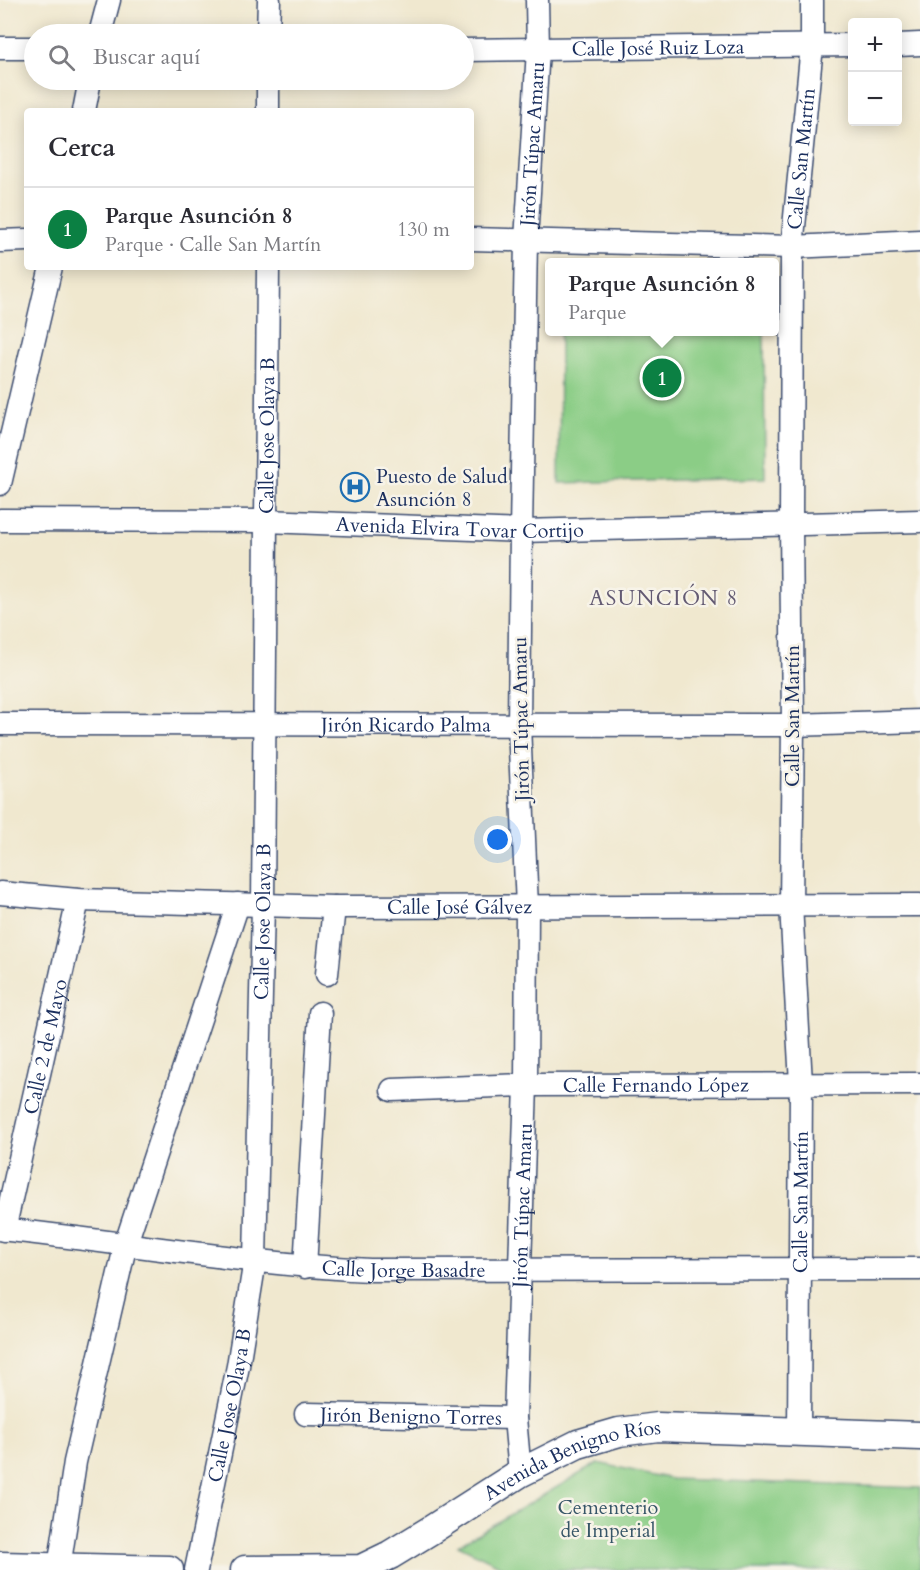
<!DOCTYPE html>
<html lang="es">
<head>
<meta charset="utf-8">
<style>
	body { margin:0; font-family:Cardo,serif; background:#f7f7f7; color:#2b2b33 }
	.controls { position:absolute; right:18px; top:18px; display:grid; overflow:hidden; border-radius:6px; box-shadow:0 3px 15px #0003 }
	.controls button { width:54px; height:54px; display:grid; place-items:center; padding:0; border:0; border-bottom:2px solid #e1e1e2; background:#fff; color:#2b2b33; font:30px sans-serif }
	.you { position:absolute; left:498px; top:840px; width:21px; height:21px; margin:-15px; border:4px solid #fff; border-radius:50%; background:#1a73e8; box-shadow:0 0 0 9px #1a73e833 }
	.badge { display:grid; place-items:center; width:39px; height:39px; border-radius:50%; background:#0b8043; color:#fff; font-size:20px; font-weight:700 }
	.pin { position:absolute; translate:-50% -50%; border:3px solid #fff; box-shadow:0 2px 6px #0006 }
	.popup { position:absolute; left:545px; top:258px; width:234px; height:78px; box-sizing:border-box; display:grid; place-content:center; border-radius:6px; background:#fff; filter:drop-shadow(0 2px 4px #0005); font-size:20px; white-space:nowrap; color:#7c7c81 }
	.popup b { font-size:22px; color:#2b2b33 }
	.popup::after { content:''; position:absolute; left:50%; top:100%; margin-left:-12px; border:12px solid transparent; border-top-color:#fff }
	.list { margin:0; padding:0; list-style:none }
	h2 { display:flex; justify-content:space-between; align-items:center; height:78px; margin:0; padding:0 24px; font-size:26px }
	h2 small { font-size:20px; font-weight:400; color:#7c7c81 }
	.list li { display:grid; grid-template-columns:39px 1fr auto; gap:18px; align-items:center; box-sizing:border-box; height:84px; padding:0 24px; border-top:2px solid #e1e1e2 }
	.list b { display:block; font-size:22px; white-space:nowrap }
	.list p { margin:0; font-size:20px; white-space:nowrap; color:#7c7c81 }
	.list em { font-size:20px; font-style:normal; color:#7c7c81 }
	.icon { flex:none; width:33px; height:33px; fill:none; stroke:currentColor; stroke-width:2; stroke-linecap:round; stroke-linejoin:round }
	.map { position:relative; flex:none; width:920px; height:1570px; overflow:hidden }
	.search { position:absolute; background:#fff; box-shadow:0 3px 15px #0003; left:24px; top:24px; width:450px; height:66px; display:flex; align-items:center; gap:15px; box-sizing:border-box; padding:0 21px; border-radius:33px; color:#7c7c81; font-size:22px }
	.panel { position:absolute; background:#fff; box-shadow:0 3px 15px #0003; left:24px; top:108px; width:450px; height:162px; border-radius:6px }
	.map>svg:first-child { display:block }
</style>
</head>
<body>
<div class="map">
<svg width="920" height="1570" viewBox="0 0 920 1570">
	<rect width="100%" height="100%" fill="#f7f3e8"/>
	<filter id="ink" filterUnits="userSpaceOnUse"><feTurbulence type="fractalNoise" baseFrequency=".0167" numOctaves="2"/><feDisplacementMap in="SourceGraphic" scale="12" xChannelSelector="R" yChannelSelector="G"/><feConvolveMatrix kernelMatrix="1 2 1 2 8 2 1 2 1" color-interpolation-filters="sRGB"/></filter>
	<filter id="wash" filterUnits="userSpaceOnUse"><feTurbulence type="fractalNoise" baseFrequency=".008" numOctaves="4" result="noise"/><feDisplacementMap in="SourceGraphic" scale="24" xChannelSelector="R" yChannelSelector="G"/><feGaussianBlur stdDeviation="1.35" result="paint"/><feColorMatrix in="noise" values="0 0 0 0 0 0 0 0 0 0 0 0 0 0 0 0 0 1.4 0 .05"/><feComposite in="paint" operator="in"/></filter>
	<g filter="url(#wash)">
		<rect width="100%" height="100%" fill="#f0e8cf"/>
		<g fill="#8bcd86" stroke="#537e72" stroke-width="1.5">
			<path d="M560 332H764L765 478 559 483Z"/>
			<path d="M598 1463 672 1479 920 1488V1570H509L458 1545Z"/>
		</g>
	</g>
	<g filter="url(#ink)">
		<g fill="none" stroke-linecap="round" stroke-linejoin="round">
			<g stroke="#3b4b6f" stroke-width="25">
				<g id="minor">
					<path d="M100 34 109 0"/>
					<path d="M268 34 269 0"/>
					<path d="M898 45 920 44"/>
					<path d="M0 48H34"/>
					<path id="s1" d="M464 50 852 45"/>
					<path d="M268 80V111"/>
					<path d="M84 111 90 80"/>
					<path d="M471 239 792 247 920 241"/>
					<path d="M0 241 27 240"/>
					<path d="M0 484 51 267"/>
					<path id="s2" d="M0 520 266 521 521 531 920 521"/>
					<path id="s3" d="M0 724 793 725 920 721"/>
					<path id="s4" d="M0 893 78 900 334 907 920 905"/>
					<path d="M327 974 334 907"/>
					<path id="s5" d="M392 1090 526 1085 920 1084"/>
					<path id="s6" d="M0 1229C124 1242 246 1264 370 1270L920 1269"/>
					<path id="s7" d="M4 1230 78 900"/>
					<path d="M305 1267 320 1013"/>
					<path id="s8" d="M306 1414 515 1418"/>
					<path id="s9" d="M799 1433 801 1083 791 905 793 725 791 526 792 247 812 46V0"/>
					<path id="s10" d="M520 1473 515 1418 526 1085 527 907 519 725 521 531 526 240 538 50 537 0"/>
					<path d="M59 1568 75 1462 126 1243 238 904"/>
					<path id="s11" d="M196 1570 238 1366 255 1260 263 905 268 267"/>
				</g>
			</g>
			<g stroke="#3b4b6f" stroke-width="31">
				<g id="tertiary">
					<path d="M0 1566 169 1570"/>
					<path id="s12" d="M245 1570 361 1569 390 1555 431 1530 520 1473 578 1444 619 1432 658 1427 920 1436"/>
				</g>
			</g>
			<use href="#minor" stroke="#fff" stroke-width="22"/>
			<use href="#tertiary" stroke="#fff" stroke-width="28"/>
		</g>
	</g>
	<defs>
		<g id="hospital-ring" transform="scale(1.5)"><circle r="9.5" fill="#f7f3e8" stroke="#1f6fb2" stroke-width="1.5"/><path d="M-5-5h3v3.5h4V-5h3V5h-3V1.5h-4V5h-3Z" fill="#1f6fb2"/></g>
	</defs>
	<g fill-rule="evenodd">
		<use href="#hospital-ring" x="355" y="487"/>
	</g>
	<g text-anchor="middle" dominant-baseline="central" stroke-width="5" stroke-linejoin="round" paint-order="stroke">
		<g font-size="20" fill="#1b2f5e" stroke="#f7f3e8">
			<text stroke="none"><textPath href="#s1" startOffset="194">Calle José Ruiz Loza</textPath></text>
			<text stroke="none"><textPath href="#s10" startOffset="1330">Jirón Túpac Amaru</textPath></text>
			<text stroke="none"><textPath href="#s9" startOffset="1275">Calle San Martín</textPath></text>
			<text stroke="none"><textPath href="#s11" startOffset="1140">Calle Jose Olaya B</textPath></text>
			<text stroke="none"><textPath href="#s2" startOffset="460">Avenida Elvira Tovar Cortijo</textPath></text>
			<text transform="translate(792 716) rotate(-90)">Calle San Martín</text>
			<text transform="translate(521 719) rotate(-91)">Jirón Túpac Amaru</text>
			<text stroke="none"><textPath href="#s3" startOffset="406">Jirón Ricardo Palma</textPath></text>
			<text stroke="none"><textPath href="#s4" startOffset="460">Calle José Gálvez</textPath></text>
			<text stroke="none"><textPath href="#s11" startOffset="654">Calle Jose Olaya B</textPath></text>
			<text stroke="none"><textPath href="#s7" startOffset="188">Calle 2 de Mayo</textPath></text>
			<text stroke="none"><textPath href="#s5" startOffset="264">Calle Fernando López</textPath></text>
			<text stroke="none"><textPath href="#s9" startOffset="231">Calle San Martín</textPath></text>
			<text stroke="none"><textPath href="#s10" startOffset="268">Jirón Túpac Amaru</textPath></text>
			<text stroke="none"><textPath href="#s6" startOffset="406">Calle Jorge Basadre</textPath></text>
			<text stroke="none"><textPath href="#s11" startOffset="168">Calle Jose Olaya B</textPath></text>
			<text stroke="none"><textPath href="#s8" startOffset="105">Jirón Benigno Torres</textPath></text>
			<text stroke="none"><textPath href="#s12" startOffset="356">Avenida Benigno Ríos</textPath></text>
		</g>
		<g font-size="20" fill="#1b2f5e" stroke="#f7f3e8" text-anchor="start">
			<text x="376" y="476">Puesto de Salud<tspan x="376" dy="23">Asunción 8</tspan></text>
		</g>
		<g font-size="20" fill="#375668" stroke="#f7f3e8">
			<text x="608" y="1507">Cementerio<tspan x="608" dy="23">de Imperial</tspan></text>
		</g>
		<g font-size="21" letter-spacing="1.5" fill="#645b73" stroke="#f7f3e8">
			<text x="664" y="598">ASUNCIÓN 8</text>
		</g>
	</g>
</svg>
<div class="controls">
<button>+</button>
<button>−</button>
</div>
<div class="you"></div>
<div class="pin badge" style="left:662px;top:378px">1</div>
<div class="popup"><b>Parque Asunción 8</b>Parque</div>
<div class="search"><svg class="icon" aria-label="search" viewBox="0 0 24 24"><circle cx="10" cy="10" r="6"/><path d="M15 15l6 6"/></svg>Buscar aquí</div>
<section class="panel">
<h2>Cerca<small></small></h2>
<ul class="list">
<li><span class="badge">1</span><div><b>Parque Asunción 8</b><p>Parque · Calle San Martín</p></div><em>130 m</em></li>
</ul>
</section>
</div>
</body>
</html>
